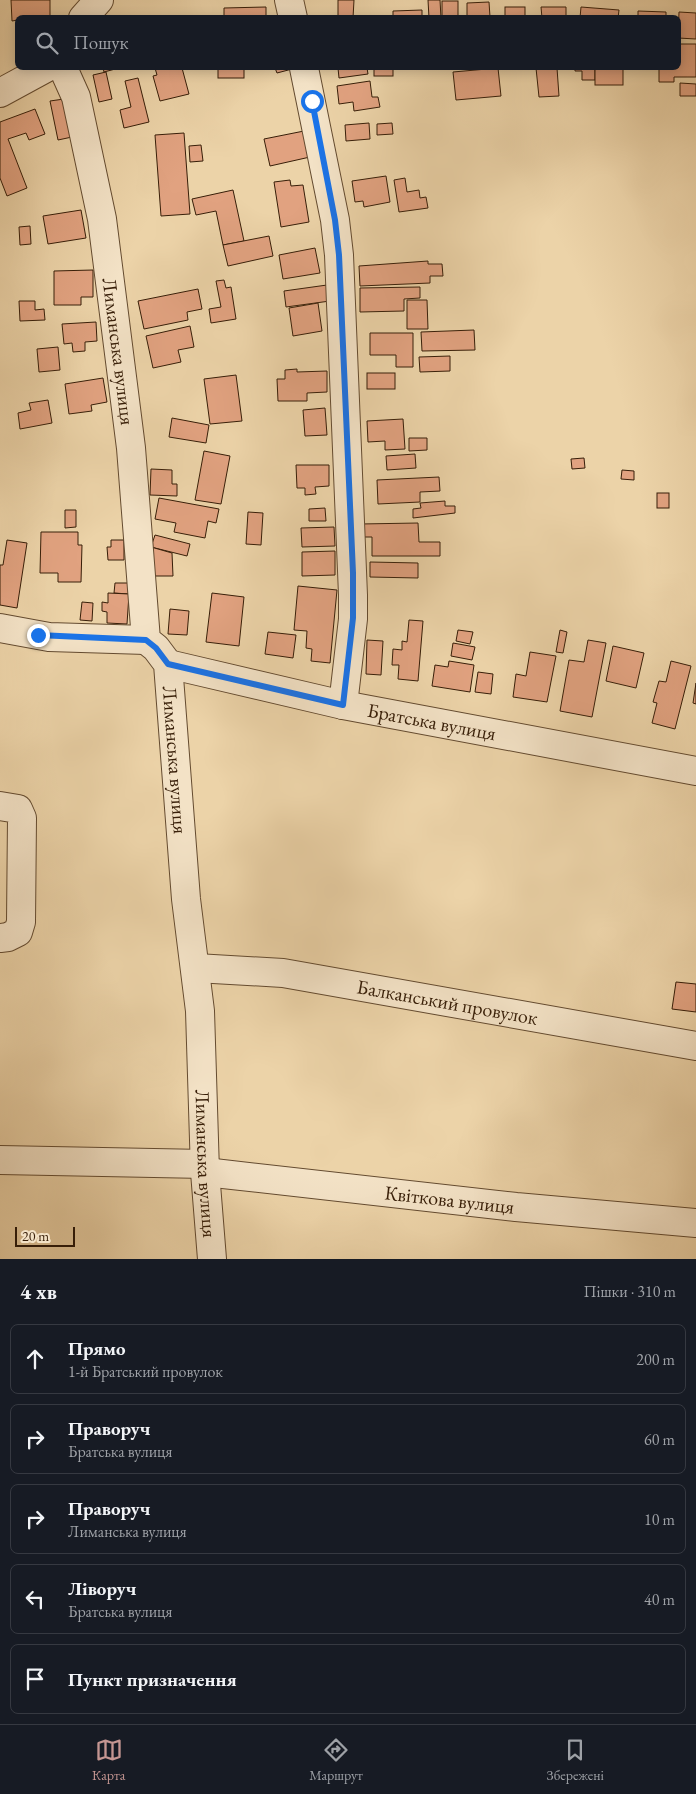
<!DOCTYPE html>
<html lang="uk">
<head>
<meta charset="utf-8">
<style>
	body { margin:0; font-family:"EB Garamond",serif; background:#242831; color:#f1f3f6 }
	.scale { position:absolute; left:15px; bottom:12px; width:60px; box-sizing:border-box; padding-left:5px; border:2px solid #371e08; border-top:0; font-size:14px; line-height:18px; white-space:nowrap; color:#371e08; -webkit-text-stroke:4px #f3e2c6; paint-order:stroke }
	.stop { position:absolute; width:15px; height:15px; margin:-11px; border:4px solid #1a73e8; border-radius:50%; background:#fff }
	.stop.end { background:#1a73e8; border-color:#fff; box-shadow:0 1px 5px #0008 }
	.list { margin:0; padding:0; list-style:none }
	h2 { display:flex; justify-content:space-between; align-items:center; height:65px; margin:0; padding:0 20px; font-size:21px }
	h2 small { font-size:16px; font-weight:400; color:#9ea1a6 }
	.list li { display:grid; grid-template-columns:32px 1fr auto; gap:15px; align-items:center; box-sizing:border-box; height:70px; margin:0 10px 10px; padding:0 10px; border:1px solid #363941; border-radius:8px }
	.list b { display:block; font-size:19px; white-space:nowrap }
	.list p { margin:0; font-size:16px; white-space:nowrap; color:#9ea1a6 }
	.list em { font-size:16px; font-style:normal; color:#9ea1a6 }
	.icon { flex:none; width:28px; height:28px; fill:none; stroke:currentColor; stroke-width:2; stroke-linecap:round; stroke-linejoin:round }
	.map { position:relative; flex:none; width:696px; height:1259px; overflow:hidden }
	.search { position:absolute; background:#171b24; box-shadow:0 2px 12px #0003; left:15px; right:15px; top:15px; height:55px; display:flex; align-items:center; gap:12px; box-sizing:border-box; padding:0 18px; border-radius:8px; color:#9ea1a6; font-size:19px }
	.sheet { height:465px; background:#171b24 }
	nav { display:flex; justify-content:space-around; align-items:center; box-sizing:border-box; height:70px; border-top:1px solid #363941; background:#171b24; font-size:14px; color:#9ea1a6 }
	nav a { display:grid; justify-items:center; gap:2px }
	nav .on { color:#c59692 }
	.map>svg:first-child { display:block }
</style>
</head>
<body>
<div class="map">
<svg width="696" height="1259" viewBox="0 0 696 1259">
	<rect width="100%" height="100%" fill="#ecd3a8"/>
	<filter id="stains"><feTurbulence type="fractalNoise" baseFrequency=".004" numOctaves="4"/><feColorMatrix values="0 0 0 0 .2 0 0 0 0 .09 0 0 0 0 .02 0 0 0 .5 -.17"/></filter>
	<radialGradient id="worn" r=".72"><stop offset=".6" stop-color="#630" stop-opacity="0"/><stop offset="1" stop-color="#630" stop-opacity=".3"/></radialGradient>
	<g fill="#e1a280" stroke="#371e08">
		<path d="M11 0H50V18H18V20L12 21Z"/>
		<path d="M338 0H354L353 18H338Z"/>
		<path d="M428 0H440L441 18H429Z"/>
		<rect x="442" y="1" width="16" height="17"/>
		<path d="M489 2 490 17H467V3Z"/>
		<path d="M266 7V18H224V8Z"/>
		<rect x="505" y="7" width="20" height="11"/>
		<path d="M541 7H566V18H542Z"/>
		<path d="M581 7 619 10 618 18H580Z"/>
		<path d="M422 10V18H393V11Z"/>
		<path d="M638 11 666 12V18H638Z"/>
		<path d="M679 12 696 13V39L678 38Z"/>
		<path d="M678 44H696V77H674V82H659V68H678Z"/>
		<path d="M103 68H119L104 72Z"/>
		<path d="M155 68H182L189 94 160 101 153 76 157 75Z"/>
		<rect x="218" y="68" width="26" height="10"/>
		<path d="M275 68H291L292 69 277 73Z"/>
		<path d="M338 68H367L368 74 339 78Z"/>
		<rect x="374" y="68" width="19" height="8"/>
		<path d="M498 68 501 96 456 100 453 72Z"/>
		<path d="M536 68H557L559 96 539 97Z"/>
		<path d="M575 68H595V80H582V71H575Z"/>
		<rect x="595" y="68" width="28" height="17"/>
		<path d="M106 72 112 99 99 102 93 75Z"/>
		<path d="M138 78 149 122 124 128 120 110 131 107 125 81Z"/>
		<path d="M370 81 372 97H378L380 107 354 111 353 102 339 104 337 86Z"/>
		<path d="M680 83 696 84V96H680Z"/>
		<path d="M64 99 72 137 58 140 50 101Z"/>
		<path d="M35 109 45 134 29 140 26 133 8 139 27 188 7 196 0 178V122Z"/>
		<path d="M369 123 370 139 346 141 345 125Z"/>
		<path d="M392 123 393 134 377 135V124Z"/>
		<path d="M304 131 310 157 270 166 264 139Z"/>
		<path d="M184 133 190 214 161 216 155 135Z"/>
		<path d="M201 145 203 161 190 162 189 146Z"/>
		<path d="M386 176 390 202 364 207 363 201 355 202 352 181Z"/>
		<path d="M405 178 407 192 419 190 420 198 426 197 428 208 399 212 394 180Z"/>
		<path d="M290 180 291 186 303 185 309 222 281 227 274 182Z"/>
		<path d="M233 190 244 241 223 245 216 211 196 215 192 199Z"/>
		<path d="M81 210 86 238 48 244 43 216Z"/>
		<path d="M30 226 31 244 20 245 19 227Z"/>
		<path d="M269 236 273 256 228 266 223 245Z"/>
		<path d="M315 248 320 273 283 279 279 255Z"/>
		<path d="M428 261V264H442L443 276H430V283L360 286 359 266Z"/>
		<path d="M93 270V297H81V305H54V271Z"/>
		<path d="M224 280 226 288 231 287 236 319 211 323 209 309 221 307 216 281Z"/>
		<path d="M327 285 330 301 286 307 284 291Z"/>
		<path d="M420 287V298L404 299V311L360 312V288Z"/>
		<path d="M198 289 202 309 187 312 188 320 144 329 138 301Z"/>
		<path d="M407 300H427L428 329H407Z"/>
		<path d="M19 301H35V310L44 309 45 320 20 321Z"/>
		<path d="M318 303 322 331 293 336 289 308Z"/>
		<path d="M96 322 97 341 85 342V351L73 352 72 343 64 344 62 324Z"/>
		<path d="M190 326 194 347 178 350 181 362 153 368 146 336Z"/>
		<path d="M474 330 475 350 422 351 421 332Z"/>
		<path d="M370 333H413V367H396V355H370Z"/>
		<path d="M58 347 60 370 39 372 37 349Z"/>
		<path d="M450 356V371L420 372 419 357Z"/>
		<path d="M297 369V372L327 371V392L307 393V401H278L277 379H285V370Z"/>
		<rect x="367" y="373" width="28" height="16"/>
		<path d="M236 375 242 421 210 424 204 379Z"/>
		<path d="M103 378 107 402 91 405 92 411 69 414 65 384Z"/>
		<path d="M48 400 52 423 20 429 18 413 31 410 29 403Z"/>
		<path d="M325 408 327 435 305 436 303 410Z"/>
		<path d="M172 418 209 425 206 443 169 437Z"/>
		<path d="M403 419 405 449 385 450V441L368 442 367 421Z"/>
		<path d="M409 438H427V450L409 451Z"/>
		<path d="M204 451 230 456 221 504 195 500Z"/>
		<path d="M415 454 416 468 387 470 386 456Z"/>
		<path d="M584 458 585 468 572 469 571 459Z"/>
		<path d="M296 465H329V486L315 487 316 494 305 495V488H297Z"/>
		<path d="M151 469 172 470V484H177V496L150 495Z"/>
		<path d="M622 470 634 471V480L621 479Z"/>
		<path d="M439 477 440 491 420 492V502L378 504 377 480Z"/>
		<rect x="657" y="493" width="12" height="15"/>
		<path d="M159 498 219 509 216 523 208 521 205 538 174 532 176 523 155 519Z"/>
		<path d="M445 501V506H455V513L413 518V509L421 508 420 503Z"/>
		<path d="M325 508 326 521H309V509Z"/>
		<path d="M65 510H76V527L65 528Z"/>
		<path d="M248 512 263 513 261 545 246 544Z"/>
		<path d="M418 523 419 542H440V556H372V537H360V524Z"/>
		<path d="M334 527 335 546 302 547 301 528Z"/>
		<path d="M41 532H78V545H82L81 582H58V573H40Z"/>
		<path d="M155 535 190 544 187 556 151 547Z"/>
		<path d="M7 540 27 543 17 608 0 605V565H3Z"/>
		<path d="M111 540H124V560H108L107 547H111Z"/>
		<path d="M151 547 172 553 173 576H152Z"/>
		<path d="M335 551V575L302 576V552Z"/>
		<path d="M370 562 418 563V578L370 577Z"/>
		<path d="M115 583H130L129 594 114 593Z"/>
		<path d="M298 586 337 590 330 663 311 661 312 649 306 648 307 631 294 630Z"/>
		<path d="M108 593 129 594 127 624 107 623V612L102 611V602L108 603Z"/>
		<path d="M212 593 244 597 239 646 206 642Z"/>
		<path d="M82 602 93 603 92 621 80 620Z"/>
		<path d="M170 609 189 611 187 635 168 634Z"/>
		<path d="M409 620 423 621 418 681 398 679 399 665H392L393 649 402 650V641L407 642Z"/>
		<path d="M458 630 473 632 470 644 456 641Z"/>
		<path d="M560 630 567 632 563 653 556 652Z"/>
		<path d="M268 632 296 635 293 658 265 654Z"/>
		<path d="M367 640 383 641 381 675 366 674Z"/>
		<path d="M588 640 606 643 592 717 560 711 569 660 584 662Z"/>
		<path d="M453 643 475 647 472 660 451 656Z"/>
		<path d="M613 646 644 653 636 688 606 681Z"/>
		<path d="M530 652 556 656 547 702 513 697 516 674 526 676Z"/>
		<path d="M449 661 474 665 470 692 432 686 435 665 448 667Z"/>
		<path d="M671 661 691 666 675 729 652 723 657 703 653 702 659 681 666 682Z"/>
		<path d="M478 672 493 674 491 694 475 692Z"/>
		<path d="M696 683V704L693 703Z"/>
		<path d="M676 982 696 984V1012L672 1009Z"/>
	</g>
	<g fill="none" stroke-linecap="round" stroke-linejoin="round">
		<g stroke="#644b30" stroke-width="30">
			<g id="minor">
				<path d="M289 0 293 18"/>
				<path d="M83 18 99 0"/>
				<path id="s1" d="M63 68 76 97 102 219 131 448 146 640 156 648 168 664 186 899 200 1011 205 1172 212 1259"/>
				<path d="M304 68 335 220 339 255 353 595V619L343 705"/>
				<path d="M0 93 46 68"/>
				<path d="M0 628 49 637 146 640"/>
				<path id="s2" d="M168 664 343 705 696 771"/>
				<path d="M0 806 18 809 22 818 21 922 18 932 8 937 0 938"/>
				<path id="s3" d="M196 968 283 973 696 1046"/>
				<path d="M0 1160 205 1164"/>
				<path id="s4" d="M205 1172 516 1207 696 1223"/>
			</g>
		</g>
		<use href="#minor" stroke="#f3e2c6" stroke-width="28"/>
	</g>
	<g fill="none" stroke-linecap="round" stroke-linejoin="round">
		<path stroke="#1a73e8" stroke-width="6" d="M38 635 146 640 156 648 168 664 343 705 353 618V573L339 255 335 220 312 101"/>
	</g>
	<g text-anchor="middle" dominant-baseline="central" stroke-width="5" stroke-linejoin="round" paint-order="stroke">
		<g font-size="20" fill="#371e08" stroke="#f3e2c6">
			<text stroke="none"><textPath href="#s1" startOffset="290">Лиманська вулиця</textPath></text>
			<text stroke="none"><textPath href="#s2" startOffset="270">Братська вулиця</textPath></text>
			<text stroke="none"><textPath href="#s1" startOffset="709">Лиманська вулиця</textPath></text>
			<text stroke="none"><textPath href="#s3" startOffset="254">Балканський провулок</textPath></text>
			<text stroke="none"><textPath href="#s1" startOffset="1114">Лиманська вулиця</textPath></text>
			<text stroke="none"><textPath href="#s4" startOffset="246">Квіткова вулиця</textPath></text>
		</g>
	</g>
	<rect width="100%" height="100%" filter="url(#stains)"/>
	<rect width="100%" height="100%" fill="url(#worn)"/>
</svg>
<div class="scale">20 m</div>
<div class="stop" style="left:312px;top:101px"></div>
<div class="stop end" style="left:38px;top:635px"></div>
<div class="search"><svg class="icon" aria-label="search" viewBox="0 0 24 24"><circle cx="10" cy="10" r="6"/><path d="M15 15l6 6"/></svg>Пошук</div>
</div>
<section class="sheet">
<h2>4 хв<small>Пішки · 310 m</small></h2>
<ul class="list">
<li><svg class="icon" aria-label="ahead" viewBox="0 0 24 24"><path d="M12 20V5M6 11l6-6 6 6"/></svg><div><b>Прямо</b><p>1-й Братський провулок</p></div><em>200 m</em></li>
<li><svg class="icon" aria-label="right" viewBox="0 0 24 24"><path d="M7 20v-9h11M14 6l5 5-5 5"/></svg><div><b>Праворуч</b><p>Братська вулиця</p></div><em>60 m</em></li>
<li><svg class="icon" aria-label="right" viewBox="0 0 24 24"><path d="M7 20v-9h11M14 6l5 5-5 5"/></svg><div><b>Праворуч</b><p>Лиманська вулиця</p></div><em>10 m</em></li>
<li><svg class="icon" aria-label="left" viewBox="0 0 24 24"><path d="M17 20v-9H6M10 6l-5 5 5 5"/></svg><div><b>Ліворуч</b><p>Братська вулиця</p></div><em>40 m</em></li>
<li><svg class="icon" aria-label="arrive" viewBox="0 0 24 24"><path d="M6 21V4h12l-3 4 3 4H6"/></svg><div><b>Пункт призначення</b></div></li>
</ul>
</section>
<nav>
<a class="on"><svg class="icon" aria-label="map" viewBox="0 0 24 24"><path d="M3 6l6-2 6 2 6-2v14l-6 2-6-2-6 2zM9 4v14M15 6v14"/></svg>Карта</a>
<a><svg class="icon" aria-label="directions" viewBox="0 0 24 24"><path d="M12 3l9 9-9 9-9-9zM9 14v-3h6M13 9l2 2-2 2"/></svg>Маршрут</a>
<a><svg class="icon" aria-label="saved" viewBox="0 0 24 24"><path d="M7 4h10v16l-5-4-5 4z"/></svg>Збережені</a>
</nav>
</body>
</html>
